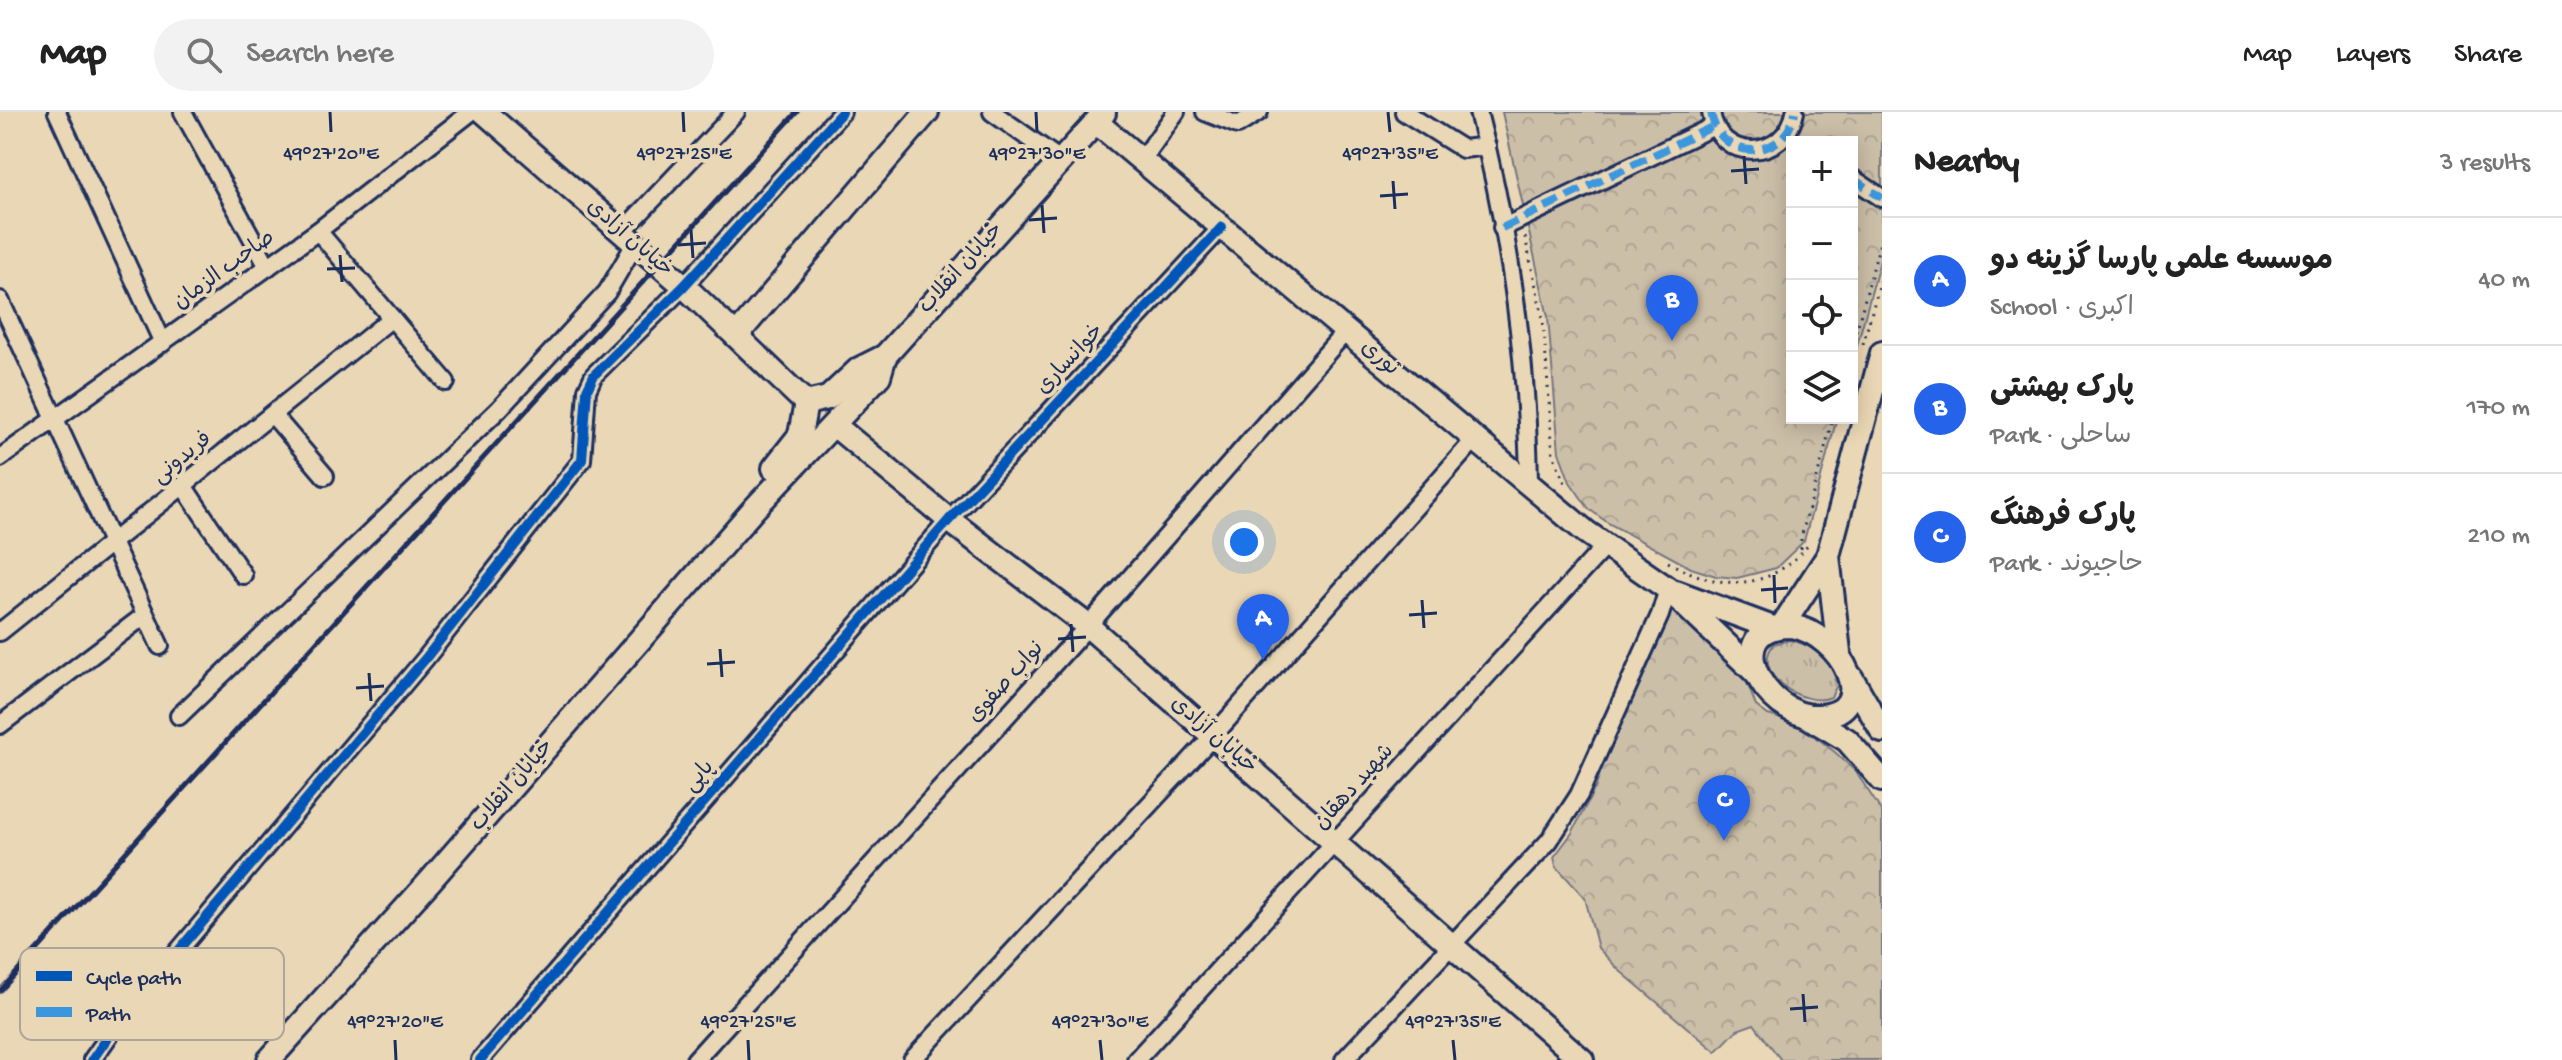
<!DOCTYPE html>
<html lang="en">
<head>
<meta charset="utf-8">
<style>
	body { margin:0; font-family:"Gochi Hand","Playpen Sans Arabic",sans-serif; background:#f2f2f2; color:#222 }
	.controls { position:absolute; right:24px; top:24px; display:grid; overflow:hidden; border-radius:0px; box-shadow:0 4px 20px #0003 }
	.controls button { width:72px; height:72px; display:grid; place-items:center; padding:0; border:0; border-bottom:2px solid #e0e0e0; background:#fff; color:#222; font:40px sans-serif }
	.you { position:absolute; left:1244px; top:430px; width:28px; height:28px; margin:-20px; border:6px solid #fff; border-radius:50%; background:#1a73e8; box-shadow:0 0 0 12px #1a73e833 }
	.badge { display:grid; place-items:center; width:52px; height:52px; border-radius:50%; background:#2563eb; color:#fff; font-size:26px; font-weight:700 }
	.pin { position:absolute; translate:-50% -66px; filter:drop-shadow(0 2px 4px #0008) }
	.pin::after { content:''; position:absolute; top:42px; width:28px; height:24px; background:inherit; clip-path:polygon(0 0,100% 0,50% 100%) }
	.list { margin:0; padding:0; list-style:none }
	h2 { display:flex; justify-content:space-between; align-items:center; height:104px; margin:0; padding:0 32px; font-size:34px }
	h2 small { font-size:26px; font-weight:400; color:#767676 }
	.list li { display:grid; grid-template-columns:52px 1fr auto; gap:24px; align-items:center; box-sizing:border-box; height:128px; padding:0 32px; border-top:2px solid #e0e0e0 }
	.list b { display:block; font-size:30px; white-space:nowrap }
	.list p { margin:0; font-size:26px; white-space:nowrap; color:#767676 }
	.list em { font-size:26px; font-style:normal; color:#767676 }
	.icon { flex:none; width:44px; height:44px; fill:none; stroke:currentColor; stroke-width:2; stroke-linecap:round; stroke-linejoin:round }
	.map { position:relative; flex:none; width:1882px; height:948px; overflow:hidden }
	header { display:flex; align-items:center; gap:48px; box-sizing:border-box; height:112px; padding:0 40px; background:#fff; border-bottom:2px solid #e0e0e0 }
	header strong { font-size:38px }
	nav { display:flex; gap:44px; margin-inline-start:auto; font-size:28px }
	.search { width:560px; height:72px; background:#f2f2f2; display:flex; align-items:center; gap:20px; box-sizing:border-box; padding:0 28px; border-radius:44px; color:#767676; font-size:30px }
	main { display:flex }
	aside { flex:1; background:#fff }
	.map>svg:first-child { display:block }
</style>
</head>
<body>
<header>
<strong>Map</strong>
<div class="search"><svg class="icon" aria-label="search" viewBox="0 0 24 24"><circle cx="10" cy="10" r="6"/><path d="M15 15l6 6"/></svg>Search here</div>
<nav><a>Map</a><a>Layers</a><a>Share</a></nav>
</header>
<main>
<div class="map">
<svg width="1882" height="948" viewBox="0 0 1882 948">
	<defs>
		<pattern id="grass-tufts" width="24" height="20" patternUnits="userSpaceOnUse" patternTransform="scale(2)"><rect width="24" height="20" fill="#ccbfa8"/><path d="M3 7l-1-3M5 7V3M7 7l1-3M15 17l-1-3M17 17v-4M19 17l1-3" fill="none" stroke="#afa493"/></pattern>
		<pattern id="forest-crowns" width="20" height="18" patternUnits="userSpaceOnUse" patternTransform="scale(2)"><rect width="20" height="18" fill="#ccbfa8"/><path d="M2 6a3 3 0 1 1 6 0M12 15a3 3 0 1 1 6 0" fill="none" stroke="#afa493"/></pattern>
	</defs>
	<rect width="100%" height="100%" fill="#ead7b5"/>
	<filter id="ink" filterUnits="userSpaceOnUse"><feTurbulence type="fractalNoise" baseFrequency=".0125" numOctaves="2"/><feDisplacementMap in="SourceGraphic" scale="16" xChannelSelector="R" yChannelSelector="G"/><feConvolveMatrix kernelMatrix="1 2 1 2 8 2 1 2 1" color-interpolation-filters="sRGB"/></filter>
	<g filter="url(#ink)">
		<path fill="url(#grass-tufts)" stroke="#747783" stroke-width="2" d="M1790 528C1813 533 1833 548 1837 573L1831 585C1804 597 1749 561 1774 532Z"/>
		<g fill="url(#forest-crowns)" stroke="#747783" stroke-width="2">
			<path d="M1502 0H1882V141L1852 252V30H1792V306H1837L1804 429 1776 456 1737 466 1716 464 1691 456 1608 411 1589 397 1570 370 1559 340 1548 205Z"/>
			<path d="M1672 497 1745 565 1756 594 1768 603 1800 612 1836 641 1856 660 1882 700V948H1781L1754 912 1737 918 1716 940 1619 858 1598 836 1585 786 1556 754 1554 745 1572 721 1596 674 1612 623Z"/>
		</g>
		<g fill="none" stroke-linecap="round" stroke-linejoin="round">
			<g stroke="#1b2f5e" stroke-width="22">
				<g id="street">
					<path d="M57 0 163 231"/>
					<path d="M183 0 268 155"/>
					<path d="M992 0 1060 48"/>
					<path d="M1205 0 1238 13 1259 0"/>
					<path d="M1404 0 1463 37 1487 34"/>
					<path d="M1478 0C1509 119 1527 246 1529 369"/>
					<path d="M1711 0C1718 51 1786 50 1795 0"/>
					<path d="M1142 48 1176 0"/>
					<path d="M1852 66 1882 86"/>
					<path d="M1502 116 1714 14"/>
					<path d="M318 119 446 270"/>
					<path d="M621 121 736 0"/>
					<path d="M0 188 160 534"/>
					<path d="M273 303 325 364"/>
					<path d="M0 346 318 119 471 0"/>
					<path d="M184 375 243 463"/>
					<path d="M0 520 392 206"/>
					<path d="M179 604 499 297 607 180 635 132"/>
					<path d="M0 613 145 503"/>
					<path d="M92 948 120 908 425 547 582 348 587 278 594 263 684 174 842 0"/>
					<path d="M480 948 949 408 1222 115"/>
					<path d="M695 948 1088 514 1346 219"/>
					<path d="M912 948 1213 624 1476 326"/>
					<path d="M1136 948 1606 433"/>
					<path d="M1344 948 1549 729 1579 683 1660 503 1668 477"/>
				</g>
			</g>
			<g stroke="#1b2f5e" stroke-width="28">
				<g id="secondary">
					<path d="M484 0 684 174 806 291"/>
					<path d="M1096 10 1586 420 1668 477 1756 561"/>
					<path d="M737 223 927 0"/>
					<path d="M806 291 828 286 859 257 885 244 1104 1"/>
					<path d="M834 313 949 408 1088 514 1582 948"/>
					<path d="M774 356 800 323 806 291"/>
					<path d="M1828 444 1839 540"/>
					<path d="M1676 480 1773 516"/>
					<path d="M1782 514 1828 444 1882 241"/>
					<path d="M1791 514C1842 522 1882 600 1819 604 1763 607 1717 514 1791 514Z"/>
					<path d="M1851 565 1882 619"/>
					<path d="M1805 603 1847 628 1882 668"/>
					<path d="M269 948 430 769 753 398 879 264 885 244"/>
				</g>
			</g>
			<g stroke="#1b2f5e" stroke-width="3" stroke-dasharray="2 6" stroke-linecap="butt">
				<path d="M1525 125 1543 206 1553 342 1567 376"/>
				<path d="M1863 232 1882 163"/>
				<path d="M1852 235 1882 123"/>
				<path d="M1801 437V426L1833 306"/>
				<path d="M1668 450C1721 479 1769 481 1810 431"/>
			</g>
			<use href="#street" stroke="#ead7b5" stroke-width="16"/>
			<use href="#secondary" stroke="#ead7b5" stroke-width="22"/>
			<path stroke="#1b2f5e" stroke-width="5" d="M0 879 797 0"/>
			<g stroke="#3a97de" stroke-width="8" stroke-dasharray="16 8" stroke-linecap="butt">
				<path d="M1711 0C1718 51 1786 50 1795 0"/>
				<path d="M1852 66 1882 86"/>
				<path d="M1502 116 1714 14"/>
			</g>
			<g stroke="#ead7b5" stroke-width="15">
				<g id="cycleway">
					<path d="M92 948 120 908 425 547 582 348 587 278 594 263 684 174 842 0"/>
					<path d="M480 948 949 408 1222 115"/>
				</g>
			</g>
			<use href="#cycleway" stroke="#0057b8" stroke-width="10"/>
		</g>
	</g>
	<path fill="none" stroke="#1b2f5e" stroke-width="3" d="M330 0 331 20M683 0 684 20M1036 0 1037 20M1388 0 1390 20M1744 44 1746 72M1731 59 1759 57M1393 69 1395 97M1380 84 1408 82M1042 93 1044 121M1029 108 1057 106M691 118 693 146M678 133 706 131M340 143 342 170M327 157 355 156M1774 463 1775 491M1761 478 1788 476M1422 488 1424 516M1409 503 1437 501M1071 512 1073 540M1058 527 1086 525M720 537 722 565M707 552 735 550M369 561 371 589M356 576 384 574M1803 882 1805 910M1790 897 1818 895M395 928 396 948M748 928 749 948M1100 928 1102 948M1453 928 1455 948"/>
	<g text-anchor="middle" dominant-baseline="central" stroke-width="8" stroke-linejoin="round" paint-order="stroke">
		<g font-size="22" fill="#1b2f5e" stroke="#ead7b5">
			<text transform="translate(629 127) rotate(41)">خیابان آزادی</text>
			<text transform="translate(962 157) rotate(-48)">خیابان انقلاب</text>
			<text transform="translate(225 159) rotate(-36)">صاحب الزمان</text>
			<text transform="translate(1379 247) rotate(40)">نوری</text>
			<text transform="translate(1071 248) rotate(-47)">خوانساری</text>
			<text transform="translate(183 347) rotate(-39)">فریدونی</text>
			<text transform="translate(1007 571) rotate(-48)">نواب صفوی</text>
			<text transform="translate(1213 624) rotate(41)">خیابان آزادی</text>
			<text transform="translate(700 665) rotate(-49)">پاپی</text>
			<text transform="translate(513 674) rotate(-49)">خیابان انقلاب</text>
			<text transform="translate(1355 676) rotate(-48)">شهید دهقان</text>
		</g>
	</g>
	<rect x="20" y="836" width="264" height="92" rx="12" fill="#ead7b5" stroke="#aca59b" stroke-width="2"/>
	<rect x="36" y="859" width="36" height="10" fill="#0057b8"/>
	<rect x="36" y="895" width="36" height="10" fill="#3a97de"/>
	<g font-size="22" fill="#1b2f5e">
		<text x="86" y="872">Cycle path</text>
		<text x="86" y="908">Path</text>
	</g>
	<g font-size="20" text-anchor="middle" fill="#1b2f5e" stroke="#ead7b5" stroke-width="8" stroke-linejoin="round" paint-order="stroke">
		<text x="331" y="47">49°27'20"E</text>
		<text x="684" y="47">49°27'25"E</text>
		<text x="1037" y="47">49°27'30"E</text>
		<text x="1390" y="47">49°27'35"E</text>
		<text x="395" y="915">49°27'20"E</text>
		<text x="748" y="915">49°27'25"E</text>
		<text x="1100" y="915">49°27'30"E</text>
		<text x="1453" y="915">49°27'35"E</text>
	</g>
</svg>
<div class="controls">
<button>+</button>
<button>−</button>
<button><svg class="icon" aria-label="locate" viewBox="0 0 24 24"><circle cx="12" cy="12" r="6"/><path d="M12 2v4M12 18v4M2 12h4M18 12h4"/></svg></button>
<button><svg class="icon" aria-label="layers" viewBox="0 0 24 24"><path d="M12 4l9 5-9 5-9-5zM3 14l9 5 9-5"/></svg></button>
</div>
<div class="you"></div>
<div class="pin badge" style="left:1263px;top:548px">A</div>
<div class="pin badge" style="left:1672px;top:229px">B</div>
<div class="pin badge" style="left:1724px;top:729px">C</div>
</div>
<aside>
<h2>Nearby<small>3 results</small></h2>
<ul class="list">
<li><span class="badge">A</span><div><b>موسسه علمی پارسا گزینه دو</b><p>School · اکبری</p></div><em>40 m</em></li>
<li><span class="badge">B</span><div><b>پارک بهشتی</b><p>Park · ساحلی</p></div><em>170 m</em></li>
<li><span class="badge">C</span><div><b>پارک فرهنگ</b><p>Park · حاجیوند</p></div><em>210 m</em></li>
</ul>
</aside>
</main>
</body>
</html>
